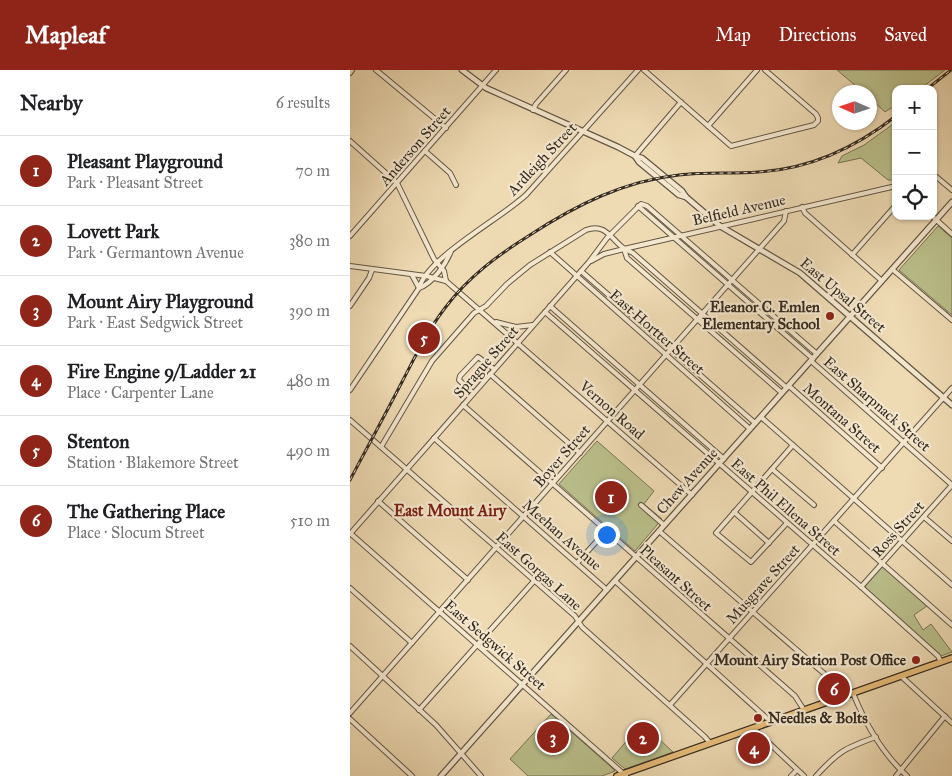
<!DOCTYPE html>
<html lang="en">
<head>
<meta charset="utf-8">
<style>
	body { margin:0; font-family:"IM FELL Great Primer",serif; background:#f6f6f6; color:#202124 }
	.controls { position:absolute; right:15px; top:15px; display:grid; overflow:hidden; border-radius:10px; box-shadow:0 1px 4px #0004 }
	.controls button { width:45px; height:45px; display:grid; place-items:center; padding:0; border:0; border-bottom:1px solid #e0e0e0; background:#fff; color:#202124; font:25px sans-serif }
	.compass { position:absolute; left:482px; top:15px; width:45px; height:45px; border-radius:50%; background:#fff; box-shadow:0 1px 4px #0004; rotate:273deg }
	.you { position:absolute; left:256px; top:464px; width:18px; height:18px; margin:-12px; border:4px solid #fff; border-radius:50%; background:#1a73e8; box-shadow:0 0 0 8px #1a73e833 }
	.badge { display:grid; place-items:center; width:32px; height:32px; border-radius:50%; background:#8f2418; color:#fff; font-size:16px; font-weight:700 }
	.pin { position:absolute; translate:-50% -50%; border:2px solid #fff; box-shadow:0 1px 5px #0006 }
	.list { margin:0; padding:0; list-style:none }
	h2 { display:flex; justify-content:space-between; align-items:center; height:65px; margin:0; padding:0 20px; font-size:21px }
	h2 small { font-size:16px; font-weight:400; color:#757577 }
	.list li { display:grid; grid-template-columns:32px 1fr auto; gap:15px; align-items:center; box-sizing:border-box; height:70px; padding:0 20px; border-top:1px solid #e0e0e0 }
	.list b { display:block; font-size:19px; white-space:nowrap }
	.list p { margin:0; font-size:16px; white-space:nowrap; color:#757577 }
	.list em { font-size:16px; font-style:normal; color:#757577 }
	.icon { flex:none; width:28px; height:28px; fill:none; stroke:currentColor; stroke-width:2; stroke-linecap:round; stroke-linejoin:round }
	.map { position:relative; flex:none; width:602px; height:706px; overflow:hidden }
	header { display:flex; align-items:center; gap:30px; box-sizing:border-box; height:70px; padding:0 25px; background:#8f2418; color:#fff }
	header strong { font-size:24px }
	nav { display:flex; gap:28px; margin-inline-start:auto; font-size:18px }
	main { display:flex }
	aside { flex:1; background:#fff }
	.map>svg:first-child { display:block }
</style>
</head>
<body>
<header>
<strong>Mapleaf</strong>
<nav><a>Map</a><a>Directions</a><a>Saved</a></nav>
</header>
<main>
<aside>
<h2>Nearby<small>6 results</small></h2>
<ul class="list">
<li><span class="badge">1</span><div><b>Pleasant Playground</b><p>Park · Pleasant Street</p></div><em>70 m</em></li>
<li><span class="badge">2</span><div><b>Lovett Park</b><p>Park · Germantown Avenue</p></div><em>380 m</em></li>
<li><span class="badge">3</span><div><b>Mount Airy Playground</b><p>Park · East Sedgwick Street</p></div><em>390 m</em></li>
<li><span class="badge">4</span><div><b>Fire Engine 9/Ladder 21</b><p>Place · Carpenter Lane</p></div><em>480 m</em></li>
<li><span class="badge">5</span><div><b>Stenton</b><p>Station · Blakemore Street</p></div><em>490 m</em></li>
<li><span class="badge">6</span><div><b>The Gathering Place</b><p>Place · Slocum Street</p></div><em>510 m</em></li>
</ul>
</aside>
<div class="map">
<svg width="602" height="706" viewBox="0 0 602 706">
	<rect width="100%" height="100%" fill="#eedab3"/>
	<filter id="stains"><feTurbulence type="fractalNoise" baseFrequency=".004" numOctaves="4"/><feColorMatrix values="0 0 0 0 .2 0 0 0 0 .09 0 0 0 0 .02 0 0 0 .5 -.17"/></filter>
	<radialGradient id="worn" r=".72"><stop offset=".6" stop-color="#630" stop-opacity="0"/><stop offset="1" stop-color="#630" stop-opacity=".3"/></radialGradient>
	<g fill="#babf8b" stroke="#787556">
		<path d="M487 0H595L570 19H546V35L535 42 520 28V22H513Z"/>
		<path d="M546 52V91L543 96 546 103 544 110H538L511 88 488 93 492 86 514 75Z"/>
		<path d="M588 156 602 168V245L549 200Z"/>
		<path d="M247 371 304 421 294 434 312 449 285 481 209 414Z"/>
		<path d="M532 496 577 536 564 545 573 560 581 554 602 582 591 586 514 518Z"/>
		<path d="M201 644 261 697 265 701 252 706H178L160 689Z"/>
		<path d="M292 653 323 682 275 699 262 688Z"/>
	</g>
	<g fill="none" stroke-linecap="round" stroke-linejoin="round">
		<g stroke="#635745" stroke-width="6">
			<g id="minor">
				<path d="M26 0 96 58"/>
				<path d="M294 0 381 76 464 55 468 51V48L466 44 415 0"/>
				<path d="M0 3 2 0"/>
				<path d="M183 40 186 34 216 0"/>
				<path d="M358 56 407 0"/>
				<path d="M0 71 47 113 84 189 94 201 96 211"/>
				<path d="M75 81 100 103 106 115"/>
				<path d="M285 86 331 32"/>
				<path d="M583 104 602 120"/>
				<path d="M288 136 463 289"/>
				<path d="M452 137 455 143 532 211"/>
				<path d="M582 146 602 164"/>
				<path d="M0 166 146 0"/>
				<path d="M274 179 277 188 432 323"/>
				<path d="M200 182 400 359"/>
				<path d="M502 185 546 135"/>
				<path d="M241 191 254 184 274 179 546 116"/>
				<path d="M0 196 76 206 96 211 342 425"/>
				<path d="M542 199 602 250"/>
				<path d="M231 201 405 353"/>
				<path d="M62 205 69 218"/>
				<path d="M69 218C83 213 96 194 101 181"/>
				<path d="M0 236 19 208 22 200"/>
				<path d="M200 236 374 389"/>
				<path d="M195 242 509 515 588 586 591 592"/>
				<path d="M146 252 166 257 183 255"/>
				<path d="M461 291 602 415"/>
				<path d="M140 304 230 383"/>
				<path d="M439 316 532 398"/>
				<path d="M0 320 69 218C78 187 150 149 176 125L288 0"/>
				<path d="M123 323 109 310 110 306 128 287 144 299"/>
				<path d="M113 335 445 626 454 640"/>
				<path d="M411 347 602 515"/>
				<path d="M0 350 225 546 232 557 355 667 360 673"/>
				<path d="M84 368 257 520"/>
				<path d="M31 377 82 291 124 243 136 236 157 214 180 195 236 160C254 153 260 167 272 177 275 180 279 181 283 183L437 318"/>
				<path d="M422 399 464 435"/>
				<path d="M28 431 118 510"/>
				<path d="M291 435 314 455"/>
				<path d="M384 442 419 473"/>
				<path d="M574 447 602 471"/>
				<path d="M484 451 602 555"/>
				<path d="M437 453 401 492 366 463 443 375"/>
				<path d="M309 461 492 619 496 626"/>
				<path d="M0 463 276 706"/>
				<path d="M0 464 239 192 257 168 291 134 297 136 467 284"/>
				<path d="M227 493 256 461"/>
				<path d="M265 511 421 652"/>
				<path d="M511 517 602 415"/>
				<path d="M0 518 62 573"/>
				<path d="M0 576 86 655 131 706"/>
				<path d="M551 606 602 653"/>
				<path d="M503 623C515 653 533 684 557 706"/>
				<path d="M320 635 602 318"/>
				<path d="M69 640 184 511"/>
				<path d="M0 643 434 151 436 141"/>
				<path d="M0 649 62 706"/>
				<path d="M403 658 454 706"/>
				<path d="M441 706 447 700"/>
				<path d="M466 706C489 681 495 678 526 667"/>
				<path d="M546 706 595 646"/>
			</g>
		</g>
		<g stroke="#635745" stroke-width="7">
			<g id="tertiary">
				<path d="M112 0 136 18 268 77 285 86 292 88 332 121 336 127 370 156 450 203 602 335"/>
				<path d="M285 86 289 92 329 125 336 127"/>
				<path d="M91 706 602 132"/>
			</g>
		</g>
		<g stroke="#352b20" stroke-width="8">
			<path id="primary" d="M267 706 602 588"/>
		</g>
		<use href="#minor" stroke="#f4e7ce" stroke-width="4"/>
		<use href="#tertiary" stroke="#f4e7ce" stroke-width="4.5"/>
		<use href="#primary" stroke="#e7bd7a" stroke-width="5.5"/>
		<g stroke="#352b20" stroke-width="3">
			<g id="rail">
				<path d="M577 19 601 0"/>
				<path d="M0 410C18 376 36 343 53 310 66 285 78 260 95 238 118 207 148 185 180 165 226 135 274 111 329 105 355 102 382 104 408 102 460 99 505 78 546 46"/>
			</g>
		</g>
		<use href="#rail" stroke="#f4e7ce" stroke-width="1" stroke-dasharray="4" stroke-linecap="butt"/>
	</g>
	<g fill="#8f2418" stroke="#f4e7ce" stroke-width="2">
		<circle cx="480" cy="246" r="5"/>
		<circle cx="566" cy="590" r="5"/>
		<circle cx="408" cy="648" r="5"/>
	</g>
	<g text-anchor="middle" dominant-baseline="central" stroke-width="4.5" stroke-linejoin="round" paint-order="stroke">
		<g font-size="15" fill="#352b20" stroke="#f4e7ce">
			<text transform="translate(65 76) rotate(-49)">Anderson Street</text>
			<text transform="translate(192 89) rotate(-47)">Ardleigh Street</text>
			<text transform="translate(389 140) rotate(-13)">Belfield Avenue</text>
			<text transform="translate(493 225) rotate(40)">East Upsal Street</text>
			<text transform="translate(307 262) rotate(41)">East Hortter Street</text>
			<text transform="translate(136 292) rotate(-49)">Sprague Street</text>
			<text transform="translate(527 334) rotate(41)">East Sharpnack Street</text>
			<text transform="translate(262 340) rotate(41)">Vernon Road</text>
			<text transform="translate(492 348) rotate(41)">Montana Street</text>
			<text transform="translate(212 386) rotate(-49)">Boyer Street</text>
			<text transform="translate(337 411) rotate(-48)">Chew Avenue</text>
			<text transform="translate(436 437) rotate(41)">East Phil Ellena Street</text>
			<text transform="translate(548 459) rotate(-48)">Ross Street</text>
			<text transform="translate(212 465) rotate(41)">Meehan Avenue</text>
			<text transform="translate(189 501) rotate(42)">East Gorgas Lane</text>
			<text transform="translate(326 508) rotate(42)">Pleasant Street</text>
			<text transform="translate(413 514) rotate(-48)">Musgrave Street</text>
			<text transform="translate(145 575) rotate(41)">East Sedgwick Street</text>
		</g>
		<g font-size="15" font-weight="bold" fill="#352b20" stroke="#f4e7ce" text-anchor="end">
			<text x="470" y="237">Eleanor C. Emlen<tspan x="470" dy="17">Elementary School</tspan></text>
			<text x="556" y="590">Mount Airy Station Post Office</text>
			<text x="418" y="648" text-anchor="start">Needles &amp; Bolts</text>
		</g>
		<g font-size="16" font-weight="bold" fill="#7a1f14" stroke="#f4e7ce">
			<text x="100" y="440">East Mount Airy</text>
		</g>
	</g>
	<rect width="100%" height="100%" filter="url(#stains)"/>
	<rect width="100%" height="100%" fill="url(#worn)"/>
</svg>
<div class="controls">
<button>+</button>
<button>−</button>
<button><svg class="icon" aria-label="locate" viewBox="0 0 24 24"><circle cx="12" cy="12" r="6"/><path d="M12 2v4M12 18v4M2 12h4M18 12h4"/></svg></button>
</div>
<svg class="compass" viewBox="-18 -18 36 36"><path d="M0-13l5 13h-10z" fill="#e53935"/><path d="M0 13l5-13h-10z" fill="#757577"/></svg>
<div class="you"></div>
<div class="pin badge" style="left:261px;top:427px">1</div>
<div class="pin badge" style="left:293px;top:668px">2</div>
<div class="pin badge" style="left:203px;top:667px">3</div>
<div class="pin badge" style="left:404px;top:678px">4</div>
<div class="pin badge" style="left:74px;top:268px">5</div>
<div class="pin badge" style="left:484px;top:619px">6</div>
</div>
</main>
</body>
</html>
